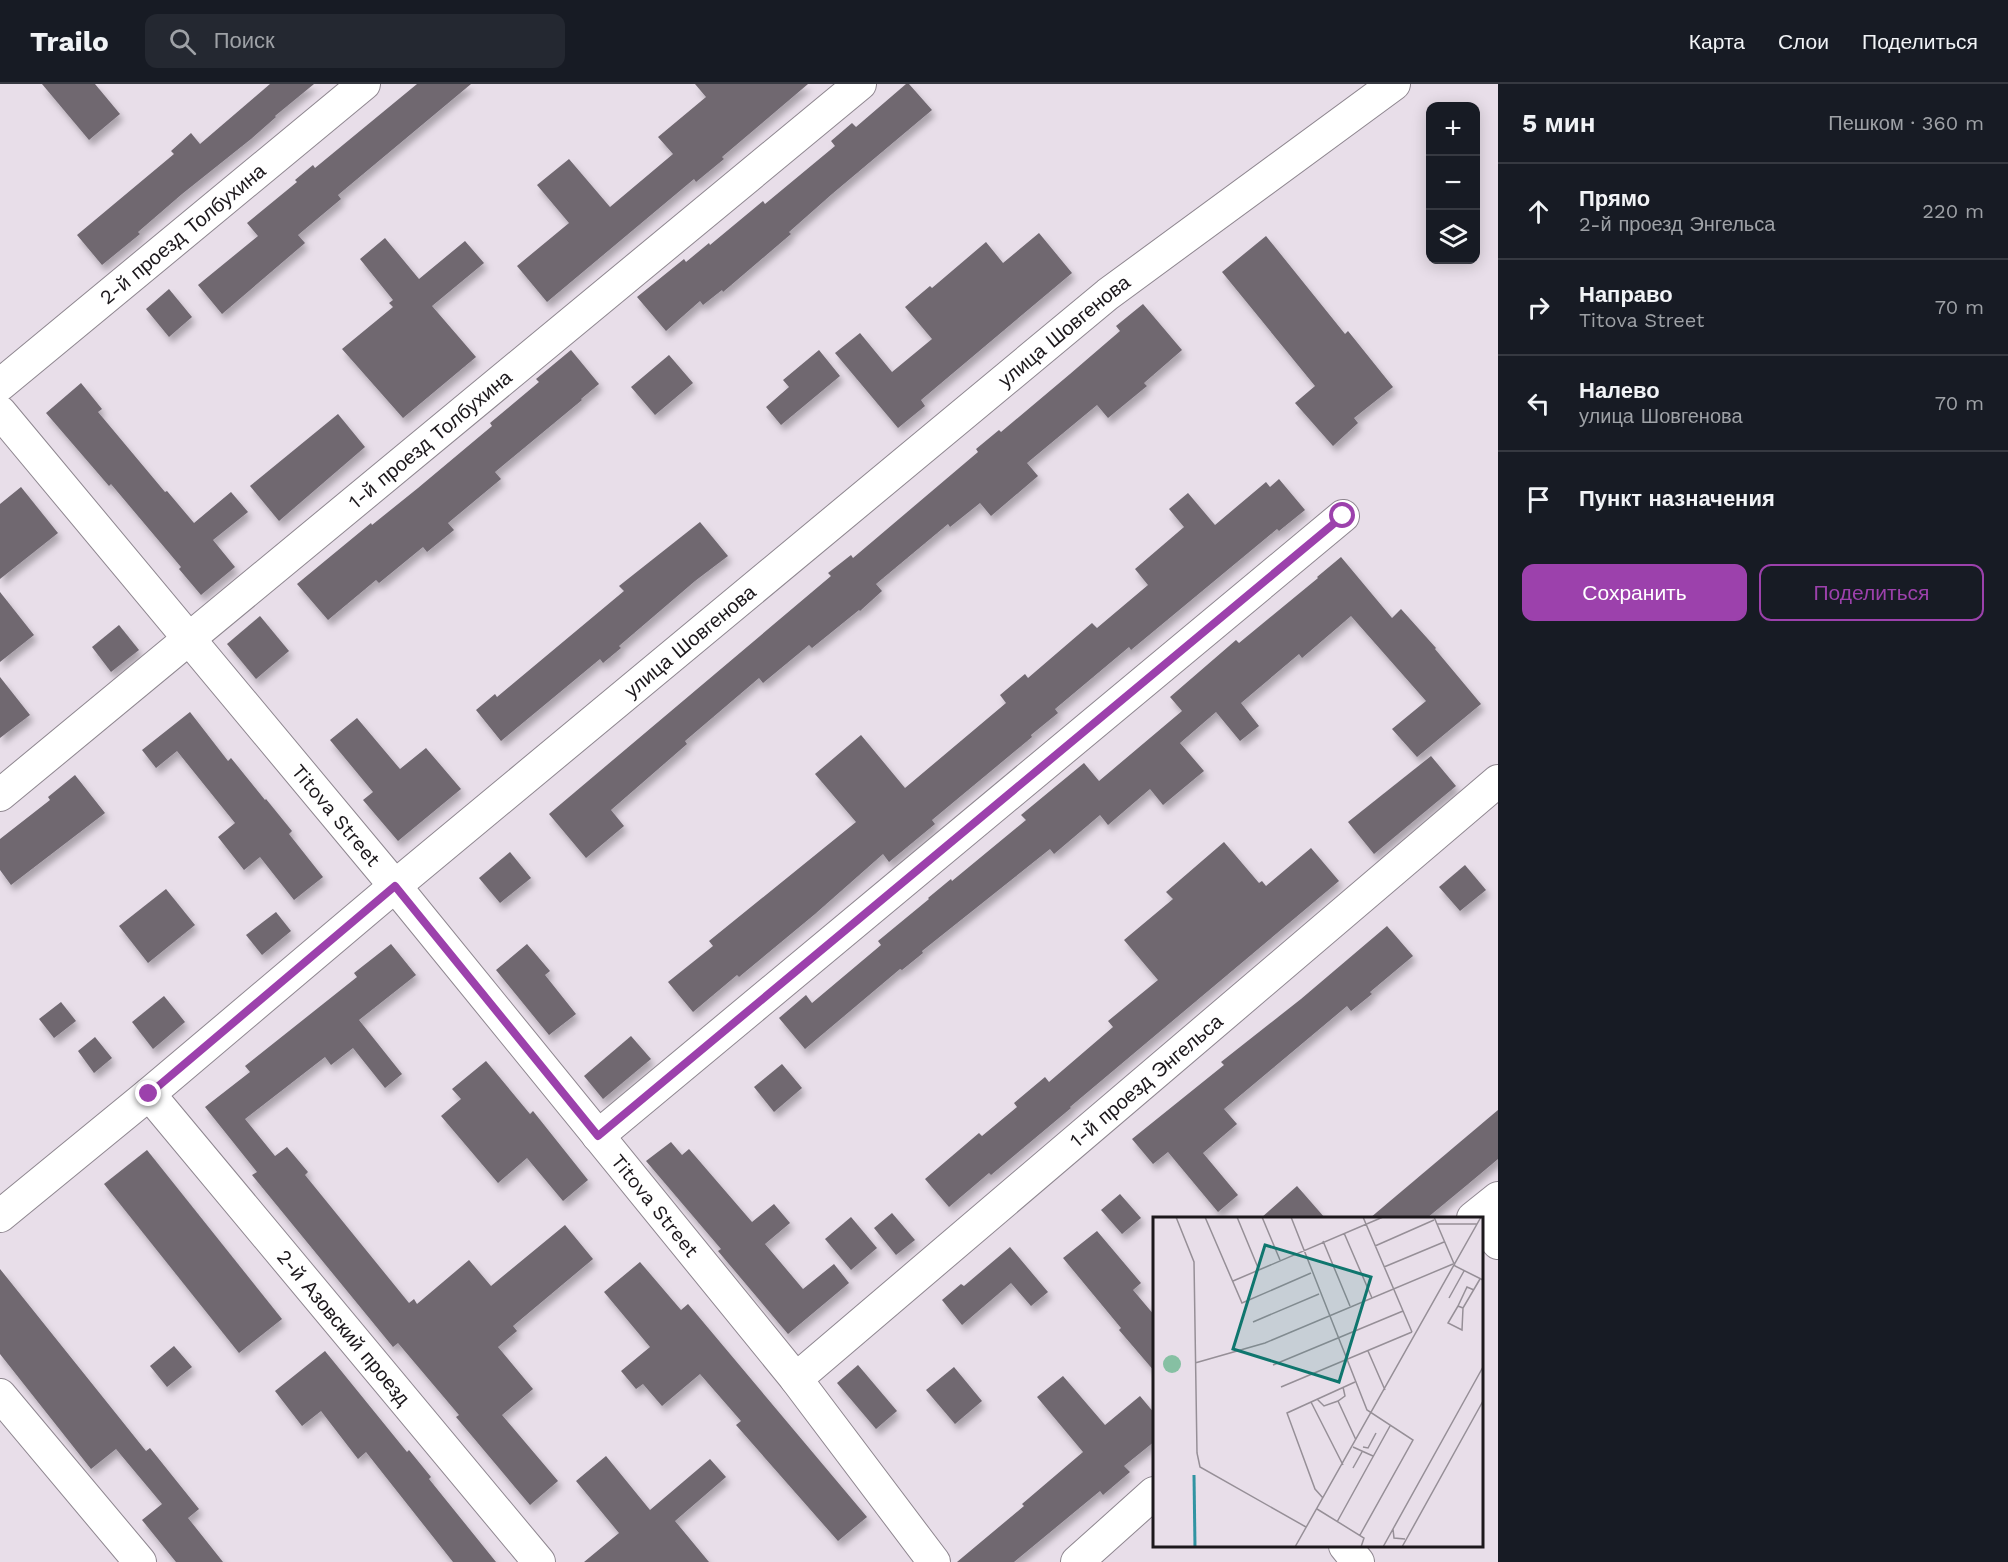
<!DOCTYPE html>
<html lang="ru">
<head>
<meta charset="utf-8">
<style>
	body { margin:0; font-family:"Work Sans",sans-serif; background:#242831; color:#f1f3f6 }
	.controls { position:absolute; right:18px; top:18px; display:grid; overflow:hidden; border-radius:12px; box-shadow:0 3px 15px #0003 }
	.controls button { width:54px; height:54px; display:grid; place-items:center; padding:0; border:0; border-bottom:2px solid #363941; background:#171b24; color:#f1f3f6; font:30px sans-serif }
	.stop { position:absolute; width:18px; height:18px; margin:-14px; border:4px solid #9c41ac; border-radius:50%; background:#fff }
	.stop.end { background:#9c41ac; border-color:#fff; box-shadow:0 2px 6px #0008 }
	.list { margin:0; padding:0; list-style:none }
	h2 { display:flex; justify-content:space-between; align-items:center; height:78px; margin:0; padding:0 24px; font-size:26px }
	h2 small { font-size:20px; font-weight:400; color:#9ea1a6 }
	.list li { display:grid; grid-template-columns:39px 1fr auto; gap:18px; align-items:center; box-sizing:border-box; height:96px; padding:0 24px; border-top:2px solid #363941 }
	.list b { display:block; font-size:22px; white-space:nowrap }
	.list p { margin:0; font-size:20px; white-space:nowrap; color:#9ea1a6 }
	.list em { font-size:20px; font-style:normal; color:#9ea1a6 }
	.actions { display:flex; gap:12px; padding:18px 24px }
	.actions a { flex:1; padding:14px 0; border:2px solid #9c41ac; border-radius:12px; text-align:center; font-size:21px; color:#9c41ac }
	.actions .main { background:#9c41ac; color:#fff }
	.icon { flex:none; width:33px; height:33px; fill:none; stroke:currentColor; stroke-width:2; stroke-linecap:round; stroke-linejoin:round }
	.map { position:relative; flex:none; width:1498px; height:1478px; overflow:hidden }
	header { display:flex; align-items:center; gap:36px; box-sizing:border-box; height:84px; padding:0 30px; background:#171b24; border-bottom:2px solid #363941 }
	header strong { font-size:28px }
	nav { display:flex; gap:33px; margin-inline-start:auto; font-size:21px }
	.search { width:420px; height:54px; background:#242831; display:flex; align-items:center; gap:15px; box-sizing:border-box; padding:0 21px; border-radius:12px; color:#9ea1a6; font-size:22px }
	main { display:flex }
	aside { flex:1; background:#171b24 }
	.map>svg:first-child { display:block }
</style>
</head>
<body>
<header>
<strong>Trailo</strong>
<div class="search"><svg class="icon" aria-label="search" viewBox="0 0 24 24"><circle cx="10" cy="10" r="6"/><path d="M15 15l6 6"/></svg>Поиск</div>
<nav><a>Карта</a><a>Слои</a><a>Поделиться</a></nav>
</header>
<main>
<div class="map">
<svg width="1498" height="1478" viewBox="0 0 1498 1478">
	<defs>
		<filter id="shadow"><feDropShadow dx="3.5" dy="6" stdDeviation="3" flood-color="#0004"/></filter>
	</defs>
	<rect width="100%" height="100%" fill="#e8dee9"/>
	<g fill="#6f6770" filter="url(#shadow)">
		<path d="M42 0H95L120 30 89 56Z"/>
		<path d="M270 0H314L275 32 276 33 251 55 182 110 138 148 140 150 102 181 77 151 174 70 171 67 191 49 200 60Z"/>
		<path d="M417 0H471L338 111 341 115 298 151 305 159 222 230 198 201 258 152 247 139 297 98 295 96 313 81 315 84Z"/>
		<path d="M695 0H808L722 73 724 75 696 98 694 95 547 218 517 182 569 139 537 101 569 75 610 123 673 70 658 53 706 13Z"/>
		<path d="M906 0H909L932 26 832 110 789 148 791 150 723 208 722 206 703 221 700 217 666 247 637 213 684 175 686 178 709 159 710 161 763 117 765 120 835 62 831 57 852 39 856 43Z"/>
		<path d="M1039 149 1072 189 921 316 925 322 898 344 835 269 860 249 892 288 932 255 905 223 930 202 932 204 986 158 1003 179Z"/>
		<path d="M1266 152 1345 250 1348 247 1393 303 1354 334 1358 339 1333 362 1295 319 1315 302 1222 188Z"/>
		<path d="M385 154 419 195 465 157 484 179 432 222 476 273 403 334 342 265 393 223 389 219 393 216 360 175Z"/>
		<path d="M169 205 192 233 169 253 146 225Z"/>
		<path d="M1143 220 1182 266 1144 299 1147 302 1108 334 1097 321 1027 379 1038 392 991 432 980 419 950 443 948 440 876 500 882 507 860 527 859 526 812 564 809 561 763 599 759 594 685 657 687 660 611 726 624 742 586 774 549 730 831 492 828 489 851 471 853 474 978 368 976 365 999 346 1001 348 1070 290 1120 247 1116 242Z"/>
		<path d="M571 266 599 300 581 315 582 316 495 388 501 395 448 439 454 446 427 468 423 463 379 499 376 496 328 536 297 500 371 439 372 441 418 404 492 342 490 339 539 298 536 295Z"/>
		<path d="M819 266 840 292 781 341 766 323 789 303 783 296Z"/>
		<path d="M669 271 693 299 655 331 631 303Z"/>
		<path d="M81 299 102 325 98 328 165 408 167 407 194 439 231 408 248 428 213 456 235 483 201 511 179 485 181 483 111 400 109 402 46 329Z"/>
		<path d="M338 330 365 363 279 437 250 402Z"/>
		<path d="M1279 395 1305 426 1279 447 1277 445 1131 566 1129 563 1055 625 1058 629 1031 651 1032 653 932 736 935 740 889 778 883 770 815 830 739 893 737 891 693 928 668 898 713 862 709 857 856 738 815 690 861 651 905 704 1006 619 1000 611 1025 590 1028 594 1092 539 1097 544 1148 501 1135 485 1184 443 1169 425 1188 409 1215 441 1266 398 1270 403Z"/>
		<path d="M21 403 58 449 0 495V420Z"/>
		<path d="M700 438 728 472 695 497 619 562 621 564 603 579 600 575 501 657 476 626 495 610 497 613 624 507 619 502Z"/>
		<path d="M1341 473 1392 534 1401 525 1436 564 1435 565 1481 620 1417 673 1392 645 1426 617 1351 532 1302 574 1299 570 1241 619 1259 642 1240 657 1216 628 1180 659 1204 687 1163 721 1150 705 1108 741 1100 731 1054 770 1050 765 922 867 923 869 902 886 900 885 805 965 779 934 806 911 812 919 881 861 878 857 929 815 928 814 951 795 952 797 1026 736 1021 731 1084 679 1099 697 1182 627 1170 613 1236 556 1239 559 1318 494 1317 493Z"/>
		<path d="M0 508 34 551 0 578Z"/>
		<path d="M260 532 289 567 256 595 227 560Z"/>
		<path d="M119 541 139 566 111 588 92 563Z"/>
		<path d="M0 593 30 631 0 654Z"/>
		<path d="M190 628 228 677 231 674 265 716 266 715 292 747 289 750 323 793 294 816 260 773 244 786 218 753 235 739 177 667 156 684 142 666Z"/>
		<path d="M357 634 400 685 426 664 461 705 398 757 363 716 373 708 330 656Z"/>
		<path d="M1431 672 1456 702 1374 770 1348 738Z"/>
		<path d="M75 691 105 729 11 801 0 786V755L50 716 48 713Z"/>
		<path d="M1224 758 1259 799 1262 797 1266 802 1311 764 1339 797 1070 1023 1071 1024 991 1091 989 1089 949 1123 925 1095 979 1049 982 1052 1017 1023 1014 1019 1045 993 1049 998 1113 943 1108 937 1158 896 1124 856 1173 815 1166 808Z"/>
		<path d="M510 768 531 794 500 819 479 794Z"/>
		<path d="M1465 781 1486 806 1460 827 1439 803Z"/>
		<path d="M166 805 195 841 148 879 119 842Z"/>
		<path d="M276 828 291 847 262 871 246 851Z"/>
		<path d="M1387 842 1413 872 1370 908 1372 910 1351 927 1347 922 1224 1025 1237 1040 1203 1069 1238 1111 1218 1128 1168 1068 1153 1080 1132 1055 1224 981 1221 978 1301 915Z"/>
		<path d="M391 860 416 891 359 936 402 990 385 1004 353 964 331 981 325 973 245 1035 275 1072 287 1063 308 1088 305 1091 409 1219 414 1215 417 1220 469 1176 491 1202 565 1141 593 1175 513 1242 517 1247 498 1263 533 1305 502 1331 558 1397 530 1421 456 1333 459 1331 398 1259 393 1263 252 1091 257 1088 205 1023 250 988 245 982 357 893 354 889Z"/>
		<path d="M527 860 550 887 545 891 576 930 549 951 496 886Z"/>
		<path d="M164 912 185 938 153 965 132 938Z"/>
		<path d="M61 918 76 937 54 954 39 935Z"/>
		<path d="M631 952 651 975 603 1015 584 992Z"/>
		<path d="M95 953 112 974 94 989 78 967Z"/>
		<path d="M486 977 530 1030 533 1027 588 1096 563 1117 527 1074 498 1099 441 1032 461 1015 452 1005Z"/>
		<path d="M782 980 802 1004 774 1028 754 1003Z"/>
		<path d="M1498 1026V1075L1467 1101 1427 1134H1370Z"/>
		<path d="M671 1058 682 1071 689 1065 752 1138 774 1120 790 1139 765 1160 803 1205 834 1180 849 1199 788 1250 718 1167 721 1165 646 1077Z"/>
		<path d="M147 1066 282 1235 239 1269 104 1100Z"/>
		<path d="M1297 1102 1325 1134H1261Z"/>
		<path d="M1120 1110 1141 1134 1122 1150 1101 1126Z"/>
		<path d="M892 1129 915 1156 896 1171 874 1144Z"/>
		<path d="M851 1133 877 1164 851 1186 825 1155Z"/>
		<path d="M1097 1147 1141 1199 1133 1206 1155 1232V1288L1119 1246 1121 1244 1063 1174Z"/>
		<path d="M1010 1163 1048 1208 1031 1222 1011 1199 962 1241 942 1216 961 1200 964 1202Z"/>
		<path d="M640 1178 681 1226 688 1220 867 1433 838 1457 736 1341 741 1337 700 1290 662 1322 643 1300 636 1305 621 1287 650 1263 604 1208Z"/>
		<path d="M0 1185 146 1367 150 1364 199 1425 188 1434 223 1478H176L142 1436 162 1420 116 1365 91 1385 0 1270Z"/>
		<path d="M174 1262 192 1283 167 1303 150 1282Z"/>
		<path d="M325 1267 407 1368 409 1366 431 1393 429 1395 496 1478H453L366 1368 358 1375 321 1327 302 1342 275 1307Z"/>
		<path d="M858 1281 897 1327 876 1345 837 1299Z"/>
		<path d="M954 1283 982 1317 955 1340 926 1306Z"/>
		<path d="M1063 1292 1105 1341 1140 1312 1155 1330V1357L1124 1382 1130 1388 1103 1411 1100 1407 1014 1478H957L1024 1422 1022 1420 1083 1368 1037 1313Z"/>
		<path d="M606 1372 650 1426 710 1375 726 1393 675 1437 709 1478H584L619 1449 576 1397Z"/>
	</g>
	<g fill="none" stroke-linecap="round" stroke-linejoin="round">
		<g stroke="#8e868f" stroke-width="34">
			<g id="minor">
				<path id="s1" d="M0 301 364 0"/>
				<path id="s2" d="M0 328 395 802 796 1295 934 1478"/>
				<path id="s3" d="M0 711 860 0"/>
				<path id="s4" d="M149 1010 539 1478"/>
				<path d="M598 1052 1343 432"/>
				<path id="s5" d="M0 1132 149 1010 395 802 1108 210 1394 0"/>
				<path d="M1473 1134 1498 1114"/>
				<path d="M1482 1139 1498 1159"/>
				<path id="s6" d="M796 1295 1498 697"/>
				<path d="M0 1311 140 1478"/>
				<path d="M1345 1462 1358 1478"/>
				<path d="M1077 1478 1154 1409"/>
			</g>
		</g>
		<use href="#minor" stroke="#fff" stroke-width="32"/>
	</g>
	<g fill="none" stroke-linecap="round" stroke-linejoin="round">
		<path stroke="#9c41ac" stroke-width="8" d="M149 1010 395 802 598 1052 1343 432"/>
	</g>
	<g text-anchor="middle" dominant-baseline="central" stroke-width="6" stroke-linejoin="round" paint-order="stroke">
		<g font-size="20" fill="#1c181c" stroke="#e8dee9">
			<text stroke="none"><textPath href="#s1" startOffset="237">2-й проезд Толбухина</textPath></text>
			<text stroke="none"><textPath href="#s5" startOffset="1384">улица Шовгенова</textPath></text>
			<text stroke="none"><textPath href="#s3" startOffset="558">1-й проезд Толбухина</textPath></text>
			<text stroke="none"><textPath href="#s5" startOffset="898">улица Шовгенова</textPath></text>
			<text stroke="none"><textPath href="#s2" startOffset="525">Titova Street</textPath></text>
			<text stroke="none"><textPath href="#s6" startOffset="460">1-й проезд Энгельса</textPath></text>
			<text stroke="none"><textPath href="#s2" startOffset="1029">Titova Street</textPath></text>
			<text stroke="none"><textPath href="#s4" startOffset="304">2-й Азовский проезд</textPath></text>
		</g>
	</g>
	<g transform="translate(1153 1133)">
		<rect width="330" height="330" fill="#e8dee9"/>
		<path d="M10 147a9 9 0 1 1 18 0a9 9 0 1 1-18 0Z" fill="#86c0a3"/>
		<path fill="none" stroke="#3194a2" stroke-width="3" d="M41 258 42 330"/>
		<path fill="none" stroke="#968f97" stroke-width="1.5" d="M23 0 41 45 44 236 47 250 153 310M52 0 89 86 158 56M84 0 106 53M109 0 127 43M138 0 214 193 260 223 207 318M210 0 259 115M281 0 302 49 330 63M284 7H324M191 16 219 81M170 24 197 89M222 29 281 3M231 50 291 25M80 64 230 0M296 81 311 54M305 89 314 70 321 73M310 91 309 113 295 106 305 89 310 91 327 62M100 105 166 77M215 134 232 173M42 146 112 126 300 47M120 148 250 94M128 170 259 115M164 182 171 189 185 184 192 179 190 170M185 184 203 223M158 185 190 248M200 230 220 239M210 230 215 231 223 216M200 251 209 235M170 281 162 272 134 196 202 165M164 292 211 321 208 330M184 305 237 209M240 312 241 321 252 322M142 330 328 0M230 330 330 150M249 330 330 184"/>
		<path fill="#0f766e" fill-opacity="0.15" stroke="#0f766e" stroke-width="3" d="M112 28 218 60 186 165 80 132Z"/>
		<rect width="330" height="330" fill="none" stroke="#1c181c" stroke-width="3"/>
	</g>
</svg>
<div class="controls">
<button>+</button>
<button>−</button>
<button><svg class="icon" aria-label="layers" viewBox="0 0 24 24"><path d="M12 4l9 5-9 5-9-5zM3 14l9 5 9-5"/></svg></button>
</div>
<div class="stop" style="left:1343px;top:432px"></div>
<div class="stop end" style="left:149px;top:1010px"></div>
</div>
<aside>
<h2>5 мин<small>Пешком · 360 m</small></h2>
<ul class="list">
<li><svg class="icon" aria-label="ahead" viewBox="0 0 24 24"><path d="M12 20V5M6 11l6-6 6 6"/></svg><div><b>Прямо</b><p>2-й проезд Энгельса</p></div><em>220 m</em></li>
<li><svg class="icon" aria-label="right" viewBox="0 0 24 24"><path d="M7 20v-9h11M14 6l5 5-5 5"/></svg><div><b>Направо</b><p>Titova Street</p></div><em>70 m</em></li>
<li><svg class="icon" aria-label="left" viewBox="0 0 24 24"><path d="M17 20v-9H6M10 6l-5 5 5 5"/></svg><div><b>Налево</b><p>улица Шовгенова</p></div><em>70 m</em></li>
<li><svg class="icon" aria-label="arrive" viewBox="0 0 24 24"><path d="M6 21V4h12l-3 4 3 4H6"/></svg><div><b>Пункт назначения</b></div></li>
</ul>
<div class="actions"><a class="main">Сохранить</a><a>Поделиться</a></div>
</aside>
</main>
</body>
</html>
